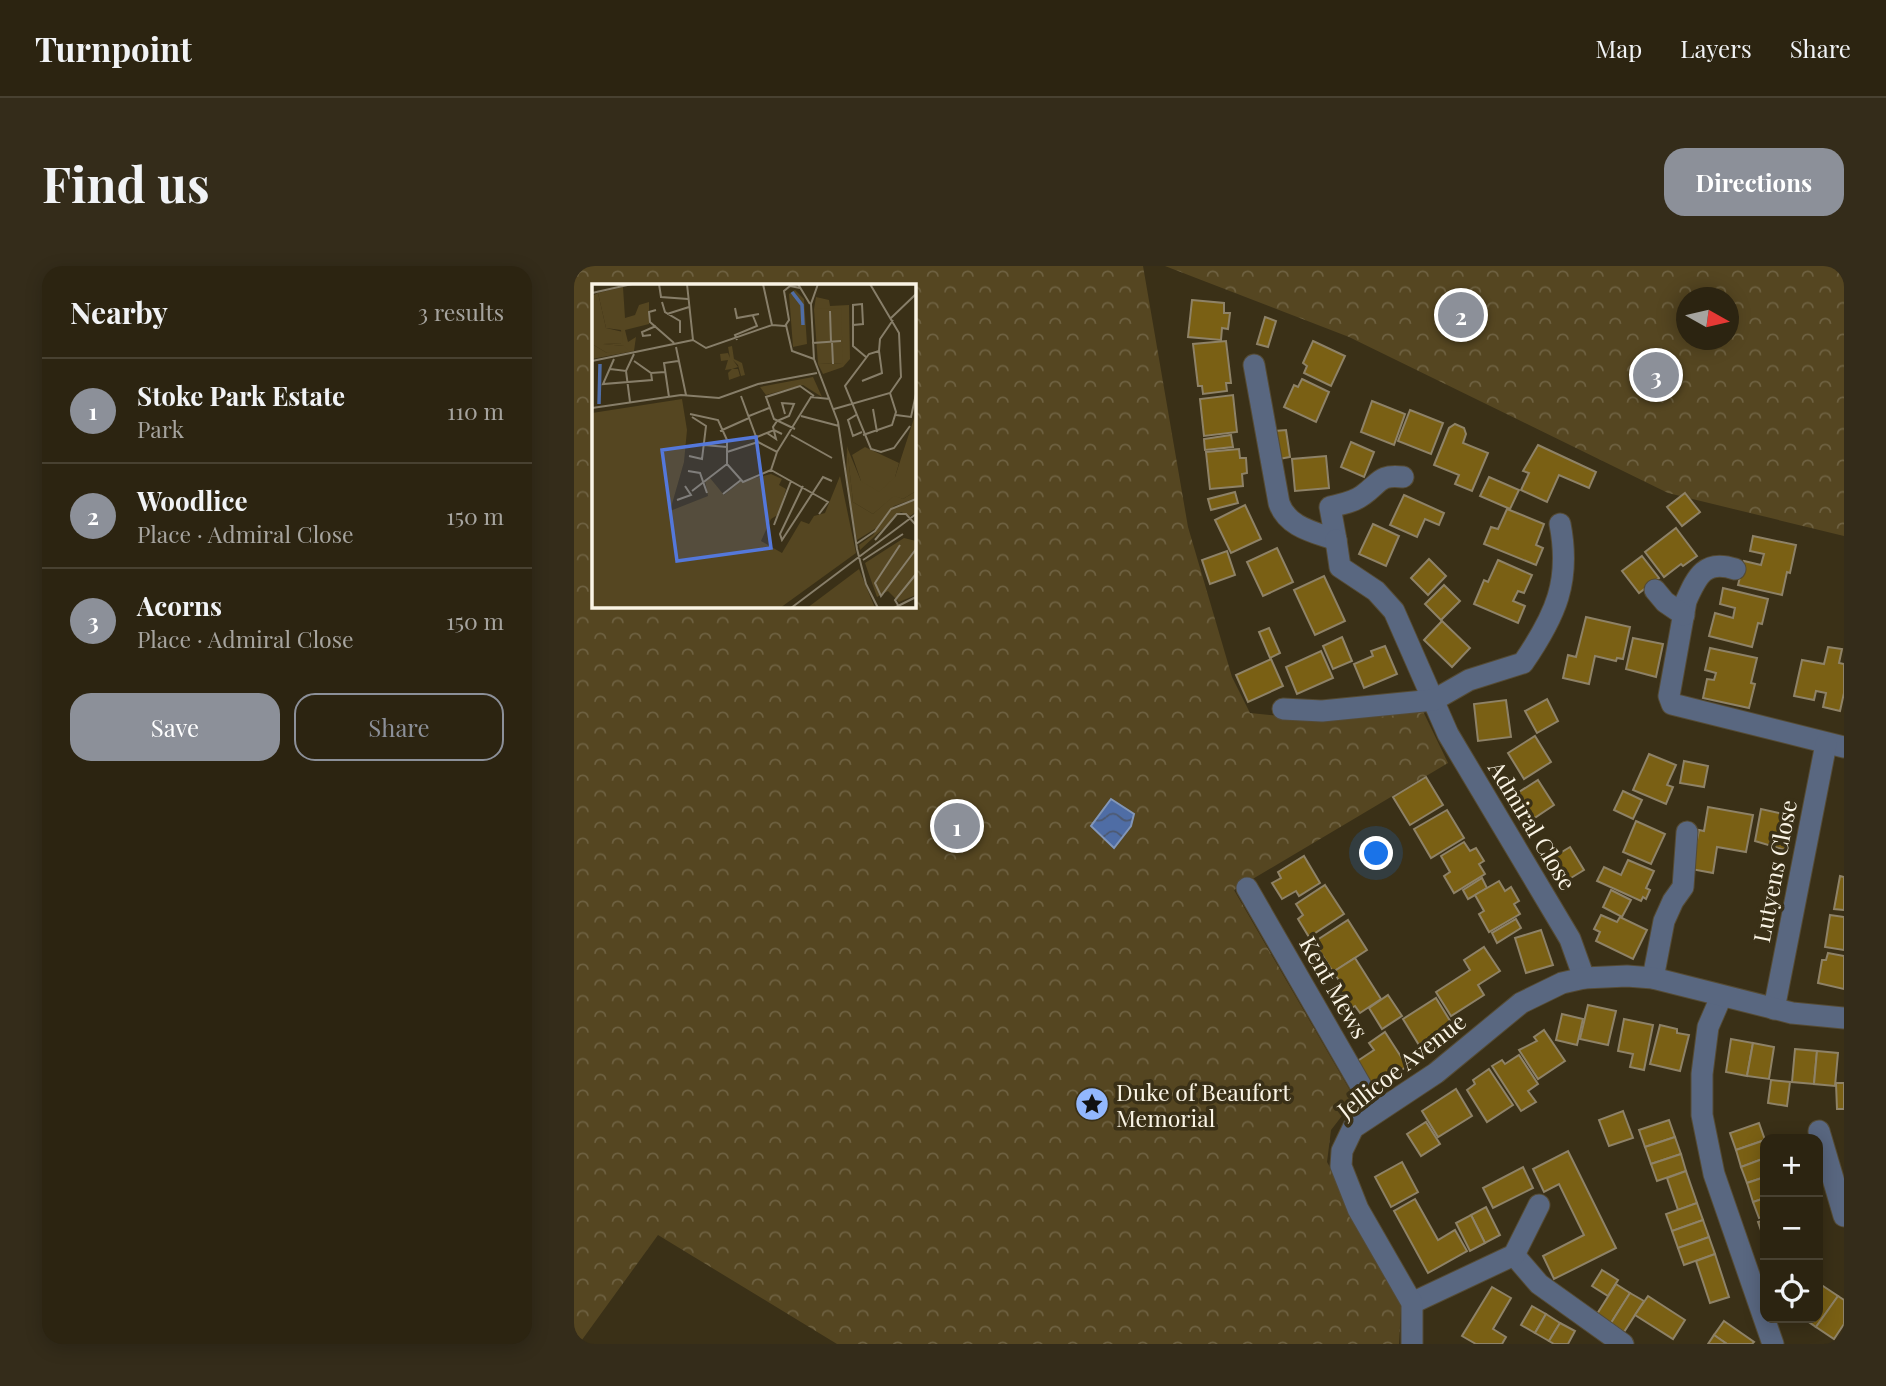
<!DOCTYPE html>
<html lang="en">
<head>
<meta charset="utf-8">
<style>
	body { margin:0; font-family:"Playfair Display",serif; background:#342c1a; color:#f1f3f6 }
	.controls { position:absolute; right:21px; bottom:21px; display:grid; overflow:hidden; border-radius:14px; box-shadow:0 4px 18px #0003 }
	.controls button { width:63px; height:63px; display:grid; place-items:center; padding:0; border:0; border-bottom:2px solid #484131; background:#2c2411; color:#f1f3f6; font:35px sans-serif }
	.compass { position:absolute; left:1102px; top:21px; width:63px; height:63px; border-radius:50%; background:#2c2411; box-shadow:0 4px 18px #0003; rotate:98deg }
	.you { position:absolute; left:803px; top:588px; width:24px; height:24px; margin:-18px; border:5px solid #fff; border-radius:50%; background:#1a73e8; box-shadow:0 0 0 10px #1a73e833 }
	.badge { display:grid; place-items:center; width:46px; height:46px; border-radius:50%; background:#8c9099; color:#fff; font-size:23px; font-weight:700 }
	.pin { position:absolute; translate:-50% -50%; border:4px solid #fff; box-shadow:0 2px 7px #0006 }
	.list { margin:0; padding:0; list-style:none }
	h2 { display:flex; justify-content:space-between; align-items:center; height:91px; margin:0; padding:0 28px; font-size:30px }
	h2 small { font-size:23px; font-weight:400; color:#a6a49f }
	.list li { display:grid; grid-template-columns:46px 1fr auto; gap:21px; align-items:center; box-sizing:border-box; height:105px; padding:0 28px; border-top:2px solid #484131 }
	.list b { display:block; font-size:26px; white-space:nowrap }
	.list p { margin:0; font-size:23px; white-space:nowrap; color:#a6a49f }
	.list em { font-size:23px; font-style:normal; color:#a6a49f }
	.actions { display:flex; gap:14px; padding:21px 28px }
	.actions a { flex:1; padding:16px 0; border:2px solid #8c9099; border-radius:21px; text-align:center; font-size:24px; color:#8c9099 }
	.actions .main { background:#8c9099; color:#fff }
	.icon { flex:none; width:38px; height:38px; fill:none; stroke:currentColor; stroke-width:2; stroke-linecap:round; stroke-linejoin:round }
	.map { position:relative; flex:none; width:1270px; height:1078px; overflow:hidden; border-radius:21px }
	header { display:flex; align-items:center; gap:42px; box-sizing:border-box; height:98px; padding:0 35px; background:#2c2411; border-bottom:2px solid #484131 }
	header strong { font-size:33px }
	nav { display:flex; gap:38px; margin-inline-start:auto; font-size:24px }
	.intro { display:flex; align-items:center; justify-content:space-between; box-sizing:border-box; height:168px; padding:0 42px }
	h1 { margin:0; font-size:49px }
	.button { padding:18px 32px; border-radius:21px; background:#8c9099; color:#fff; font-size:24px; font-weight:700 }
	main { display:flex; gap:42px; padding:0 42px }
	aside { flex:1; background:#2c2411; border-radius:21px; box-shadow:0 4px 18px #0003 }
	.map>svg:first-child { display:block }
</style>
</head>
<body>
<header>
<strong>Turnpoint</strong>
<nav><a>Map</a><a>Layers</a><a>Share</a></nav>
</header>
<div class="intro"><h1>Find us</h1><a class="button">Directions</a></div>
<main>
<aside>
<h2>Nearby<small>3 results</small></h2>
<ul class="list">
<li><span class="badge">1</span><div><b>Stoke Park Estate</b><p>Park</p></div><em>110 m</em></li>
<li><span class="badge">2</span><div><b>Woodlice</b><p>Place · Admiral Close</p></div><em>150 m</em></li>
<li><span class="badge">3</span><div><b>Acorns</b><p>Place · Admiral Close</p></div><em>150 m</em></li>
</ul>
<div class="actions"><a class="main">Save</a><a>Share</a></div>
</aside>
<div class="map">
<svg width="1270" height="1078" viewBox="0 0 1270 1078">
	<defs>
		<pattern id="park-crowns" width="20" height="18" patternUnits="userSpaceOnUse" patternTransform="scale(1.75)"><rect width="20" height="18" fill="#554621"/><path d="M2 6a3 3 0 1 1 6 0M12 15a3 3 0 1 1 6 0" fill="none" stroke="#6e6141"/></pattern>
		<pattern id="water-waves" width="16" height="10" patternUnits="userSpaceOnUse" patternTransform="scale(1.75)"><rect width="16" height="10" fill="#4f6da5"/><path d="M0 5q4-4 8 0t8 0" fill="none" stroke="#4d5970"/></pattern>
	</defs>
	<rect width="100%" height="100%" fill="#3a3017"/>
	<g fill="url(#park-crowns)" fill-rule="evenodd">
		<path d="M0 0H569L614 261 658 411 676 447 706 450 846 439 874 497 660 624 781 833 757 864 753 896 817 1011 827 1041 825 1078H263L84 969 5 1078H0ZM19 19H340V340H19Z"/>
		<path d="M591 0H1270V270L1094 227 775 71ZM1112 32H1154V74H1112Z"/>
	</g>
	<path fill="url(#water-waves)" stroke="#8296b8" stroke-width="2" d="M537 533 560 548 557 560 540 582 517 560Z"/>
	<g fill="#7a6014" stroke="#8e8267" stroke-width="2">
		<path d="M618 34 650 37V47H656L654 63 648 62 647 74 614 71Z"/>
		<path d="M691 51 702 55 694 81 683 78Z"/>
		<path d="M652 75 657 117H652L653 125 629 128 628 120H624L619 78Z"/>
		<path d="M739 75 771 90 757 120 730 107 733 100 729 97Z"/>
		<path d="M728 113 755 126 742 156 710 141 720 119 724 121Z"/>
		<path d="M659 129 663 166 630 170 626 133Z"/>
		<path d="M798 135 831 148 820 179 787 166Z"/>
		<path d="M836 144 869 157 857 188 824 175Z"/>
		<path d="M881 158 890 162 892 168 889 177 914 187 898 225 881 218 885 209 860 199 875 162Z"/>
		<path d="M712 164 716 191 705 193 701 165Z"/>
		<path d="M657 169 659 181 631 184 630 173Z"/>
		<path d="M777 176 800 186 790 211 767 201Z"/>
		<path d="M964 179 1022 206 1015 222 985 209 973 236 947 224 955 207 949 205Z"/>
		<path d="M665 183 666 192H672L673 207 668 208 669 220 636 223 632 186Z"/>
		<path d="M752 190 755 222 721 225 718 193Z"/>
		<path d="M915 211 945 224 936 243 906 230Z"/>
		<path d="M661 226 664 237 637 244 634 233Z"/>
		<path d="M1111 227 1126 246 1108 260 1093 241Z"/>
		<path d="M830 229 870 247 865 259 851 253 843 271 816 259Z"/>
		<path d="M671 239 687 273 657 287 641 254Z"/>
		<path d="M933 243 970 258 962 279 969 282 962 299 910 278 917 261 924 263Z"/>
		<path d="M799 258 825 270 812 300 785 288Z"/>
		<path d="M1102 262 1123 290 1109 300 1107 298 1090 311 1071 286Z"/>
		<path d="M1179 270 1222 279 1216 307 1213 306 1208 329 1164 319 1170 295 1187 299 1190 288 1176 285Z"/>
		<path d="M703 282 719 316 689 330 673 296Z"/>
		<path d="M653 285 661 309 636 318 628 294Z"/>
		<path d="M1068 290 1085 312 1065 327 1048 305Z"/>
		<path d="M855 293 872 310 854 329 837 312Z"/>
		<path d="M924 294 958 309 950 327 944 325 939 335 951 340 944 357 900 338 910 314 914 316Z"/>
		<path d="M750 310 771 355 741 369 720 324Z"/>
		<path d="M870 319 886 335 867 354 851 338Z"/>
		<path d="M1149 322 1194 333 1188 358 1184 357 1178 381 1135 370 1141 347 1159 352 1161 342 1146 338Z"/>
		<path d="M1012 351 1056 361 1049 393 1043 392 1042 395 1021 390 1015 418 989 412 994 389 1002 391Z"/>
		<path d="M868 355 896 382 878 401 850 374Z"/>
		<path d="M695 362 706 387 696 392 685 366Z"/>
		<path d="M768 371 778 395 759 403 749 380Z"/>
		<path d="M1059 372 1089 378 1082 411 1052 403Z"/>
		<path d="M811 380 823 408 790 422 780 398 799 390 797 385Z"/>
		<path d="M1254 381 1268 383 1265 397 1270 398V427L1266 445 1249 441 1252 427 1242 425 1240 434 1220 430 1228 394 1250 398Z"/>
		<path d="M1136 382 1183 392 1177 417 1181 418 1175 442 1129 432 1133 413 1140 414 1142 407 1131 404Z"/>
		<path d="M747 385 759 412 723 428 712 401Z"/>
		<path d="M697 393 709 420 674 436 662 409Z"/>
		<path d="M973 433 984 455 963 467 951 445Z"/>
		<path d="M932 434 937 471 904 475 900 438Z"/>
		<path d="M961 470 977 496 950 513 934 487Z"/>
		<path d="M1075 488 1102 499 1093 519 1099 521 1092 538 1059 524Z"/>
		<path d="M1110 495 1134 500 1130 521 1106 517Z"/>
		<path d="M852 511 869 539 836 559 819 531Z"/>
		<path d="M964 514 980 539 953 557 937 531Z"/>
		<path d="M1049 525 1068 534 1059 553 1040 544Z"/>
		<path d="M1134 541 1179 549 1172 586 1143 581 1139 607 1117 603 1125 564 1130 565Z"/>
		<path d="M1187 543 1218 550 1211 584 1181 575Z"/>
		<path d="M873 544 890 572 857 592 840 563Z"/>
		<path d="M1062 555 1091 568 1077 598 1049 586Z"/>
		<path d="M890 576 896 585 902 582 910 595 905 598 911 608 880 627 870 610 876 606 867 590Z"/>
		<path d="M996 581 1010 604 987 618 973 595Z"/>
		<path d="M730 590 746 617 725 630 722 625 708 633 698 617 707 612 704 606Z"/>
		<path d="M1054 594 1080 605 1072 622 1076 624 1072 633 1069 631 1067 635 1023 615 1030 601 1047 609Z"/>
		<path d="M1266 610 1270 611V644L1260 643Z"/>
		<path d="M908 612 913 622 894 633 889 624Z"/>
		<path d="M925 615 931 625 937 621 945 635 940 638 946 648 915 666 905 648 910 645 901 629Z"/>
		<path d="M751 619 770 648 735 671 724 653 729 649 722 638Z"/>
		<path d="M1037 624 1057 634 1048 651 1029 641Z"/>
		<path d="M1027 649 1043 656 1046 651 1073 664 1059 693 1022 675 1026 666 1020 663Z"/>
		<path d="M1256 649 1270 651V684L1251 681Z"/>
		<path d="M942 653 947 662 923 677 918 667Z"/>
		<path d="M774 654 793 684 759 706 740 676Z"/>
		<path d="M967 664 979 699 952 707 941 672Z"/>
		<path d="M910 681 926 705 904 719 910 729 877 750 862 726 896 704 890 694Z"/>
		<path d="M1254 687 1270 690V723L1244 717 1248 694H1252Z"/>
		<path d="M781 692 807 733 786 747 781 740 776 743 764 723 769 720 759 706Z"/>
		<path d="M814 729 828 750 808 763 795 742Z"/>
		<path d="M862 732 878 758 845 779 829 753Z"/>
		<path d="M1014 739 1042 745 1034 779 1006 773Z"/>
		<path d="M988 748 1009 753 1003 779 982 774Z"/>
		<path d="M1050 753 1079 759 1070 804 1056 801 1059 788 1044 785Z"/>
		<path d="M1086 759 1103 763V767L1115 769 1106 805 1076 798Z"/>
		<path d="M970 764 991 795 964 813 945 784 963 775 960 771Z"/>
		<path d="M811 766 833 800 824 807 826 810 811 820 809 817 800 823 782 796 800 784 795 777Z"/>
		<path d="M1157 773 1179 777 1173 810 1152 806Z"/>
		<path d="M1179 777 1200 781 1195 813 1173 810Z"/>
		<path d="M1221 783 1243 785 1240 818 1218 816Z"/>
		<path d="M1243 785 1264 787 1261 820 1240 818Z"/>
		<path d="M945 789 964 818 954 825 962 836 947 845 918 800 928 794 931 798Z"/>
		<path d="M915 803 939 839 913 856 893 824 901 818 899 814Z"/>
		<path d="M1197 814 1216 816 1213 840 1194 837Z"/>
		<path d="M1262 817H1270V843H1263Z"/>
		<path d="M882 823 898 850 864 871 848 845Z"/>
		<path d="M1049 845 1059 872 1035 880 1025 854Z"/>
		<path d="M1095 854 1101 871 1071 881 1065 864Z"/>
		<path d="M852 856 866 878 847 890 833 868Z"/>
		<path d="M1185 857 1191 874 1162 884 1156 867Z"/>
		<path d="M1101 871 1107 888 1077 898 1071 881Z"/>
		<path d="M1191 874V892L1167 901 1162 884Z"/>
		<path d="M994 885 1042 982 980 1013 969 990 1010 969 985 918 970 926 959 903Z"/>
		<path d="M1107 888 1112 905 1083 915 1077 898Z"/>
		<path d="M1191 892V911L1173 917 1167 901Z"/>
		<path d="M828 896 844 926 817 941 801 911Z"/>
		<path d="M949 901 959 922 919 942 909 922Z"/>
		<path d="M1112 905 1123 937 1104 944 1093 912Z"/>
		<path d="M1191 911V932L1179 936 1173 917Z"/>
		<path d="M1191 932V950L1185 952 1179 936Z"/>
		<path d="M841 933 864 974 881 964 893 985 854 1007 820 945Z"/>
		<path d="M1123 937 1129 954 1098 965 1092 948Z"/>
		<path d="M912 941 926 969 911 977 897 949Z"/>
		<path d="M897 949 911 977 896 985 882 957Z"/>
		<path d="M1129 954 1135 971 1104 982 1098 965Z"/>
		<path d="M1191 954V973H1190L1184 956Z"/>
		<path d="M1135 971 1141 988 1110 999 1104 982Z"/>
		<path d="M1141 988 1155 1031 1136 1037 1122 995Z"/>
		<path d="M1028 1004 1044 1014 1034 1030 1018 1020Z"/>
		<path d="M1042 1018 1056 1027 1037 1057 1023 1048Z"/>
		<path d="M1246 1018 1264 1030 1242 1061 1229 1052H1244V1021Z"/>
		<path d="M918 1021 937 1032 919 1063 932 1071 928 1078H902L888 1070Z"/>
		<path d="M1056 1027 1070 1035 1050 1066 1037 1057Z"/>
		<path d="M1074 1030 1111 1054 1099 1073 1061 1049Z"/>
		<path d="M1264 1030 1270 1034V1058L1260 1073 1242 1061Z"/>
		<path d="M958 1040 972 1048 961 1067 947 1059Z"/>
		<path d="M972 1048 986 1057 975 1075 961 1067Z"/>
		<path d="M1150 1055 1180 1076 1178 1078H1153L1140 1069Z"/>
		<path d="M986 1057 1001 1065 994 1078H980L975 1075Z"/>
		<path d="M1140 1069 1153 1078H1134Z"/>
	</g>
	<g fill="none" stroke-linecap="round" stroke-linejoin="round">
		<g stroke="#554b34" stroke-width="23">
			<g id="minor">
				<path d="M680 99 705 237C713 261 740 266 762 274L756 241C768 238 780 236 789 229 806 217 805 208 829 211"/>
				<path d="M762 274 766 301 802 325 820 345 874 468 996 673 1010 712"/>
				<path d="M1161 303C1131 293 1123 310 1112 335L1095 430 1098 438 1270 481"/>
				<path d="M1081 324 1091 336 1110 349"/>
				<path d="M709 443 748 445 860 434 895 414 949 397C982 349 997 315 986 258"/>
				<path d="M673 622 802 846"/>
				<path d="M1079 712 1090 655 1099 635 1109 621 1113 566"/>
				<path d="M1147 731 1134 761 1128 808V849L1140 908 1199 1078"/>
				<path d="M1200 743 1252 478"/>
				<path d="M1245 865 1270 950"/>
				<path d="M940 989 965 1018 1049 1078"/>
				<path d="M838 1037 940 989 965 939"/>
				<path d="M838 1078V1037L784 943 767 900 768 885 779 862 862 807 947 737 988 717 1010 712 1053 710 1079 712 1218 747 1270 752"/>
			</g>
		</g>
		<use href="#minor" stroke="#596780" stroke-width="21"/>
	</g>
	<defs>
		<g id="sight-disc" transform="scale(1.75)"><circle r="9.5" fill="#92b7fd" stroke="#3a3017"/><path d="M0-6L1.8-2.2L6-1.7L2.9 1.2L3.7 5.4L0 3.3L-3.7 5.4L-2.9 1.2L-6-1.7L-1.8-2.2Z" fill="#111"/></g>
	</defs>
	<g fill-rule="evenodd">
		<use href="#sight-disc" x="518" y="838"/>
	</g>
	<g text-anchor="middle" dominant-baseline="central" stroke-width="7" stroke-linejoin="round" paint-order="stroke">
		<g font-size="23" fill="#faf4e5" stroke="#3a3017">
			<text transform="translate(959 559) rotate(59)">Admiral Close</text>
			<text transform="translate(1200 605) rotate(-79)">Lutyens Close</text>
			<text transform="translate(761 721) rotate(60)">Kent Mews</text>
			<text transform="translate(827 799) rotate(-38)">Jellicoe Avenue</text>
		</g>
		<g font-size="23" fill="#faf4e5" stroke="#3a3017" text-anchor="start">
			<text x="542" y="825">Duke of Beaufort<tspan x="542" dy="26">Memorial</tspan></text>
		</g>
	</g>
	<g transform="translate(18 18)">
		<rect width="324" height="324" fill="#3a3017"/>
		<path d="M31 3 33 34 43 31 47 21 57 18V40L33 46 36 58 44 53 42 67 0 75V60L15 69 32 62 11 60 30 59 29 46 14 44 6 9ZM203 6 212 15 215 60 201 63 197 10ZM140 62 142 75 150 79 153 91 149 92 146 81 141 76 146 83 140 85H146L148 92 137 96 136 89 140 85 133 86 136 76 129 77 128 70 136 69 138 74 136 63ZM221 93 230 113 211 101 174 111 168 103ZM255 161 261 218 281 230 302 211 311 215 324 207V214L302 222 286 243 265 256 254 198ZM324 216V228L318 232 309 228 268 266 267 261 281 251 297 226Z" fill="#554621"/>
		<path d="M6 9 14 44 31 48 30 59 11 60 32 62 37 67 15 69 0 60V12ZM224 13 237 16 238 22 257 21 258 75 251 83 231 90 226 80 251 79 222 25ZM324 128V207L311 215 302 212 281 230 261 218 255 163 269 197 303 193Z" fill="#554621"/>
		<path d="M249 24 251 79 226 80 222 25Z" fill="#554621"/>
		<path d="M90 115 95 146 92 178 78 227 116 212 113 197 118 194 132 211 148 198 179 190 190 195 187 201 194 205 187 230 179 235 169 257 190 269 209 237 217 240 222 232 233 229 248 192 264 269 188 324H0V129ZM273 163 307 179 303 193 287 208 269 197 260 171ZM267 285 283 324H215Z" fill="#554621"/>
		<path d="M312 254 324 257V311L307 318 296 307 285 313 273 279Z" fill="#554621"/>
		<path fill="none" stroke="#4f6da5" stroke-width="3.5" d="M200 8 210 21 211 41M7 120 8 80"/>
		<path fill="none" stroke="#877e69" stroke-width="2" d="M67 0 69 13 96 15M95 0 101 56 114 64 180 41 193 42 197 36 192 7 198 2 208 4M171 0 180 41M206 0 218 20M226 0 219 20 222 75 246 138 265 265 274 300 286 324M0 9 40 0M70 18 73 28 88 37V49M143 24 145 34 167 30M64 26 57 28 58 38 82 59M238 27 239 58M75 30 97 23M299 34 324 10M301 36 288 55 287 67 277 70 253 102 279 165 289 168 302 164 318 142M194 41 200 67 222 75M261 41 271 40 270 20 261 21V62L274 73M59 51 51 52 50 48 64 42M145 56 143 51 165 42 161 32M240 58 241 80M220 59 249 57M84 63 94 111M22 75 11 100 60 96 59 89M0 77 101 56M42 77 59 89 73 88M18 85 34 87 42 70M34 87 38 118M270 97 290 89 287 67M149 112 166 158 185 168 219 113 238 115M77 113 72 79 86 77M0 124 89 111 127 114 166 100 225 89M242 125 298 109 309 93 307 49 278 0M281 125 285 148M98 130 126 136 135 156V180L151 198 179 186 185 168M264 131 256 136 261 152 270 148M304 131 319 133 324 110M157 132 177 124M209 132 247 142M185 137 197 132 202 120 190 119 193 130M203 145 182 135 174 113 208 102 222 112M128 147 157 134M175 149 184 155 181 143 185 137M199 151 240 174M271 151 300 141 304 128 298 109M165 153 182 146 190 150M112 161 135 163M135 168 166 158M97 172 110 175 114 142 100 133M179 186 236 218 227 230M96 187 108 189 115 209M211 202 188 250 190 256 231 193 240 197M100 207 135 180M131 210 149 196M85 216 99 211 93 202M182 241 199 197M283 256 305 230H314L324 241M264 260 283 247 299 225 324 215M308 261 283 299 289 312 324 265M271 276 311 250M306 321 303 316 324 290M199 324 324 230M302 324 324 313"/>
		<path fill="#5478db" fill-opacity="0.15" stroke="#5478db" stroke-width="3.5" d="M164 153 179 264 85 277 70 166Z"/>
		<rect width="324" height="324" fill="none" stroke="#faf4e5" stroke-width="3.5"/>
	</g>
</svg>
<div class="controls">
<button>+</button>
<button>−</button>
<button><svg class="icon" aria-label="locate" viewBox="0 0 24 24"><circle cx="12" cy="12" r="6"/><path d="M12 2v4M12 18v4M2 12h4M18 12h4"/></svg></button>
</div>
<svg class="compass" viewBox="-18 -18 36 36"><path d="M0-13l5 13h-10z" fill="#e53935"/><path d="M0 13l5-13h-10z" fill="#a6a49f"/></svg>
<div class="you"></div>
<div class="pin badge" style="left:383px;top:560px">1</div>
<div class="pin badge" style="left:887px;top:49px">2</div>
<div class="pin badge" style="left:1082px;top:109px">3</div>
</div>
</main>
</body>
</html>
